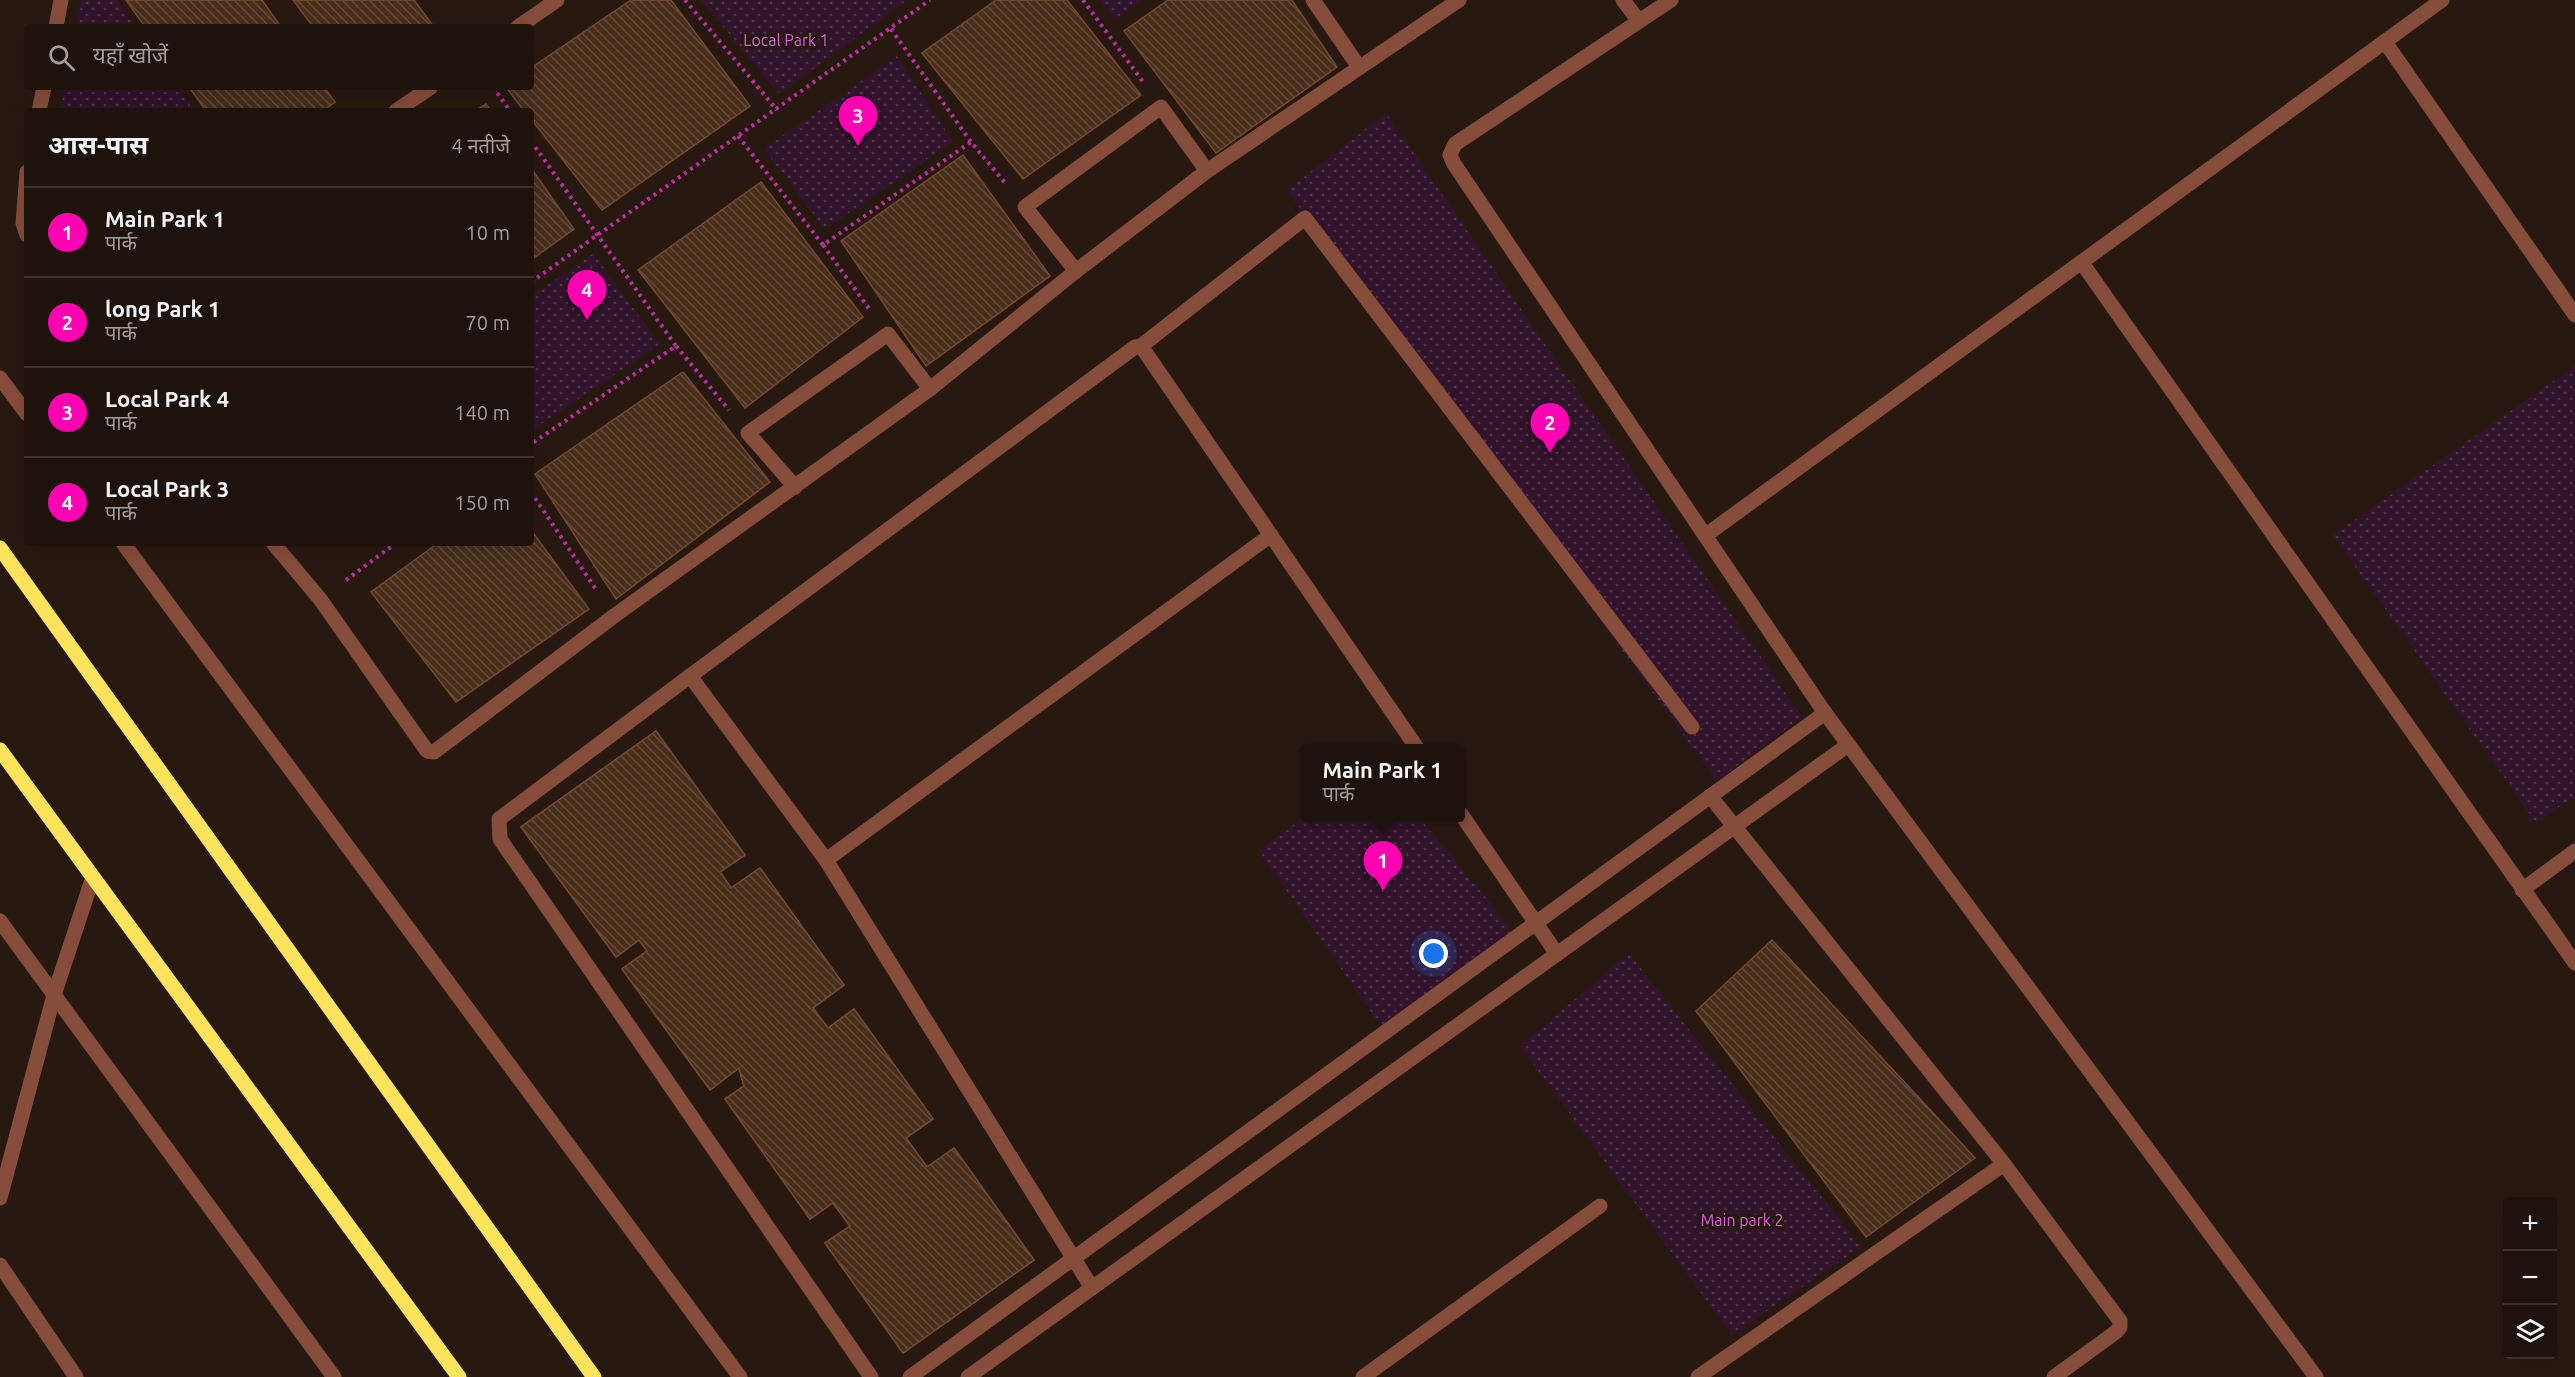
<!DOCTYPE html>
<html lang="hi">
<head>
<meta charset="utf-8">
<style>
	body { margin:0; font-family:Ubuntu,"Noto Sans Devanagari",sans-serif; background:#2b201a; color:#f1f3f6 }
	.controls { position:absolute; right:18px; bottom:18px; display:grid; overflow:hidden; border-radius:6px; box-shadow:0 6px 24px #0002 }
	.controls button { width:54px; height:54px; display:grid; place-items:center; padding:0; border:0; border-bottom:2px solid #3c322d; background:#1e130c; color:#f1f3f6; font:30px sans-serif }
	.you { position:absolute; left:1434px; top:954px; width:21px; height:21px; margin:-15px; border:4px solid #fff; border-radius:50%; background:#1a73e8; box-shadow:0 0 0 9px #1a73e833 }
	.badge { display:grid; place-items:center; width:39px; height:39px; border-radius:50%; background:#ff02b2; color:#fff; font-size:20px; font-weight:700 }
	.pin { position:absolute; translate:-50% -50px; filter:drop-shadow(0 2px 3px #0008) }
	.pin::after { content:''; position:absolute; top:32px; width:21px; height:18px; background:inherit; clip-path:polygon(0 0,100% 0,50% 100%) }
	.popup { position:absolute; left:1300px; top:744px; width:165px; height:78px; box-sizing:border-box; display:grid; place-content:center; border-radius:6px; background:#1e130c; filter:drop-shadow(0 2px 4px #0005); font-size:20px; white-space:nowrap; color:#a19e9d }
	.popup b { font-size:22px; color:#f1f3f6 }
	.popup::after { content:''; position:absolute; left:50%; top:100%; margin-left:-12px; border:12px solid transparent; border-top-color:#1e130c }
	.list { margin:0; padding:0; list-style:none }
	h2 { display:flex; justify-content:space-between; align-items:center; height:78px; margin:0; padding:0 24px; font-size:26px }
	h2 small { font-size:20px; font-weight:400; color:#a19e9d }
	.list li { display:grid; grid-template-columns:39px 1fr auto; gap:18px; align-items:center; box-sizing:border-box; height:90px; padding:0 24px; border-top:2px solid #3c322d }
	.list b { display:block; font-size:22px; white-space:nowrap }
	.list p { margin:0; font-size:20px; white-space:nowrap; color:#a19e9d }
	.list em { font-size:20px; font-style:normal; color:#a19e9d }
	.icon { flex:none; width:33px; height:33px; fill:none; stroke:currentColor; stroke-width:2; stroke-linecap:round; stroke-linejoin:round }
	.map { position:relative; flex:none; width:2575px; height:1377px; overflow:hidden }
	.search { position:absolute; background:#1e130c; box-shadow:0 6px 24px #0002; left:24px; top:24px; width:510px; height:66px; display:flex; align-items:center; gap:15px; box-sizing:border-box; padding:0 21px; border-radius:6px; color:#a19e9d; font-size:22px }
	.panel { position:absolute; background:#1e130c; box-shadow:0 6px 24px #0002; left:24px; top:108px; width:510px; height:438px; border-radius:6px }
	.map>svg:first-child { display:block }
</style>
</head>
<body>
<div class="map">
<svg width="2575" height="1377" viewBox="0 0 2575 1377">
	<defs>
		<pattern id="park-dots" width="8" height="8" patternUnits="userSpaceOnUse" patternTransform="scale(1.5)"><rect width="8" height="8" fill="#32132c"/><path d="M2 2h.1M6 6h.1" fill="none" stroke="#51354a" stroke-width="1.8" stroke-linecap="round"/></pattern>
		<pattern id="building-back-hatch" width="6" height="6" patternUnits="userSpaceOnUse" patternTransform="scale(1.5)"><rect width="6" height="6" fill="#492e1c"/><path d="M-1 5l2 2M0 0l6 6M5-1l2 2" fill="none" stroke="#644c3c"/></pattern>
	</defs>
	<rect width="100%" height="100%" fill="#281910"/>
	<g fill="url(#park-dots)">
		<path d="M82 0H118L136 27H76Z"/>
		<path d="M701 0H907L779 94Z"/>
		<path d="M1100 0H1143L1114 20Z"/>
		<path d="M897 56 953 142 825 229 764 149Z"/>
		<path d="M65 87H177L194 111H60Z"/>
		<path d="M1386 113 1802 717 1717 781 1287 190Z"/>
		<path d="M593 254 660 344 531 431V296Z"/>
		<path d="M2575 366V796L2536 823 2333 535Z"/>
		<path d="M1305 816 1420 818 1513 931 1386 1033 1259 851Z"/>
		<path d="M1629 954 1861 1247 1732 1335 1520 1046Z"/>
	</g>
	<g fill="url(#building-back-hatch)" stroke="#754a2d" stroke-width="1.5" fill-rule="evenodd">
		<path d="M126 0H262L281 27H145Z"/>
		<path d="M293 0H414L434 27H313Z"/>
		<path d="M631 0H671L750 106 602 210 531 119V111H524L506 87H531V68Z"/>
		<path d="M996 0H1067L1141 95 1023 179 922 53Z"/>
		<path d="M1168 0H1292L1337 67 1216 153 1124 31Z"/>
		<path d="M189 87H324L335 102 323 111H206Z"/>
		<path d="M486 104 491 111H475Z"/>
		<path d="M963 155 1050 276 926 366 841 241Z"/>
		<path d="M531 168 574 229 531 260Z"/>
		<path d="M761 182 863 317 745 408 638 270Z"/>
		<path d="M683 372 770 482 616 599 535 474Z"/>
		<path d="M531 530 589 609 456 702 371 592 438 543H531Z"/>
		<path d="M656 731 745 855 720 872 731 888 760 868 844 985 813 1008 828 1028 854 1009 933 1119 906 1138 927 1167 954 1148 1034 1260 903 1353 825 1243 850 1226 833 1203 810 1219 725 1099 744 1086 739 1068 710 1090 622 969 647 951 639 940 616 957 521 827ZM641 810 669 846 633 874 604 835Z"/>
		<path d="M656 731 745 855 720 872 731 888 760 868 844 985 813 1008 828 1028 854 1009 933 1119 906 1138 927 1167 954 1148 1034 1260 903 1353 825 1243 850 1226 833 1203 810 1219 725 1099 744 1086 739 1068 710 1090 622 969 647 951 639 940 616 957 521 827Z"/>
		<path d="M1772 940 1975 1158 1866 1237 1696 1011Z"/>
	</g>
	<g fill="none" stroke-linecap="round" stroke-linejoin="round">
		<g stroke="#ba2fa6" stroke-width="4" stroke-dasharray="3 4.5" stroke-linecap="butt">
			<path d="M685 0 777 110"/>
			<path d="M1083 0 1143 82"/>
			<path d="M891 29 971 142"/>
			<path d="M493 87 510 111"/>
			<path d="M738 136 823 245 971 142 1006 184"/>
			<path d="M531 141 676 346 531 444"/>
			<path d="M823 245 870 310"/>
			<path d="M531 282 930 0"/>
			<path d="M676 346 729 410"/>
			<path d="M531 492 597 591"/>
			<path d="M346 580 396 543"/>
		</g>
		<g stroke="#874d3b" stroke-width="15">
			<path d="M1313 0 1359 67"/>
			<path d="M1623 0 1638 20"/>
			<path d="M1671 0 1455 144 1450 155 1454 164 1825 713 2316 1377"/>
			<path d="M56 27 61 0"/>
			<path d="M518 27 557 0"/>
			<path d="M2385 42 2575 315"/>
			<path d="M39 111 44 87"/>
			<path d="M396 111 431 87"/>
			<path d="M27 172 23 223 27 235"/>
			<path d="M2082 263 2575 963"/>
			<path d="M1076 271 1025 207 1161 107 1207 171"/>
			<path d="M1141 346 1417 748"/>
			<path d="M0 378 27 414"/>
			<path d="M795 487 748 433 888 334 930 389"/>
			<path d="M1706 535 2442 0"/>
			<path d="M123 543 740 1377"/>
			<path d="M273 543 320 599 427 751 434 752 614 616 930 389 1076 271 1207 171 1459 0"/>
			<path d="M690 676 499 819 500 839 871 1377"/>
			<path d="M1461 814 1557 954"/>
			<path d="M826 860 1271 535"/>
			<path d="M2522 890 2575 851"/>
			<path d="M0 921 334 1377"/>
			<path d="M2004 1164 2120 1321V1327L2116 1332 2054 1377"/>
			<path d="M0 1198 54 995 93 877"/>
			<path d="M0 1265 76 1377"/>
			<path d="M1092 1288 826 860 690 676 1135 347 1141 346 1305 218 1692 727"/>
			<path d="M910 1377 1825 713"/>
			<path d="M968 1377 1848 745"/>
			<path d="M1363 1377 1600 1206"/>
			<path d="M1698 1377 2004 1164 1710 796"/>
		</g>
		<g stroke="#ffe35d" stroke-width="15">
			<path d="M0 548 594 1377"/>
			<path d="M0 750 459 1377"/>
		</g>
	</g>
	<g text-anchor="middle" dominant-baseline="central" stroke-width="6" stroke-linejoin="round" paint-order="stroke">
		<g font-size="16" fill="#db61e1" stroke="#281910">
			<text x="786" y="40">Local Park 1</text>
			<text x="1742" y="1220">Main park 2</text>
		</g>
	</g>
</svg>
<div class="controls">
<button>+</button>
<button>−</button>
<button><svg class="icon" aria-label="layers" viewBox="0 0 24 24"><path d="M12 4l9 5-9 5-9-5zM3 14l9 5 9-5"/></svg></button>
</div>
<div class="you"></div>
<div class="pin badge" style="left:1383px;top:891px">1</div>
<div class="popup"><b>Main Park 1</b>पार्क</div>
<div class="pin badge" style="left:1550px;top:453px">2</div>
<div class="pin badge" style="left:858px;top:146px">3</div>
<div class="pin badge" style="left:587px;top:320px">4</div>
<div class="search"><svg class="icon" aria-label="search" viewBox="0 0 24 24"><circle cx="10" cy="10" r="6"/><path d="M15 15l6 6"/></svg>यहाँ खोजें</div>
<section class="panel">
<h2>आस-पास<small>4 नतीजे</small></h2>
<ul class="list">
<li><span class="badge">1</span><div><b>Main Park 1</b><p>पार्क</p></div><em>10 m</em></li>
<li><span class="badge">2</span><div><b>long Park 1</b><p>पार्क</p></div><em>70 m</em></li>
<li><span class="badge">3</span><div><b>Local Park 4</b><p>पार्क</p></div><em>140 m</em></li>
<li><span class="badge">4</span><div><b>Local Park 3</b><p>पार्क</p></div><em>150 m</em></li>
</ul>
</section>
</div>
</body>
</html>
